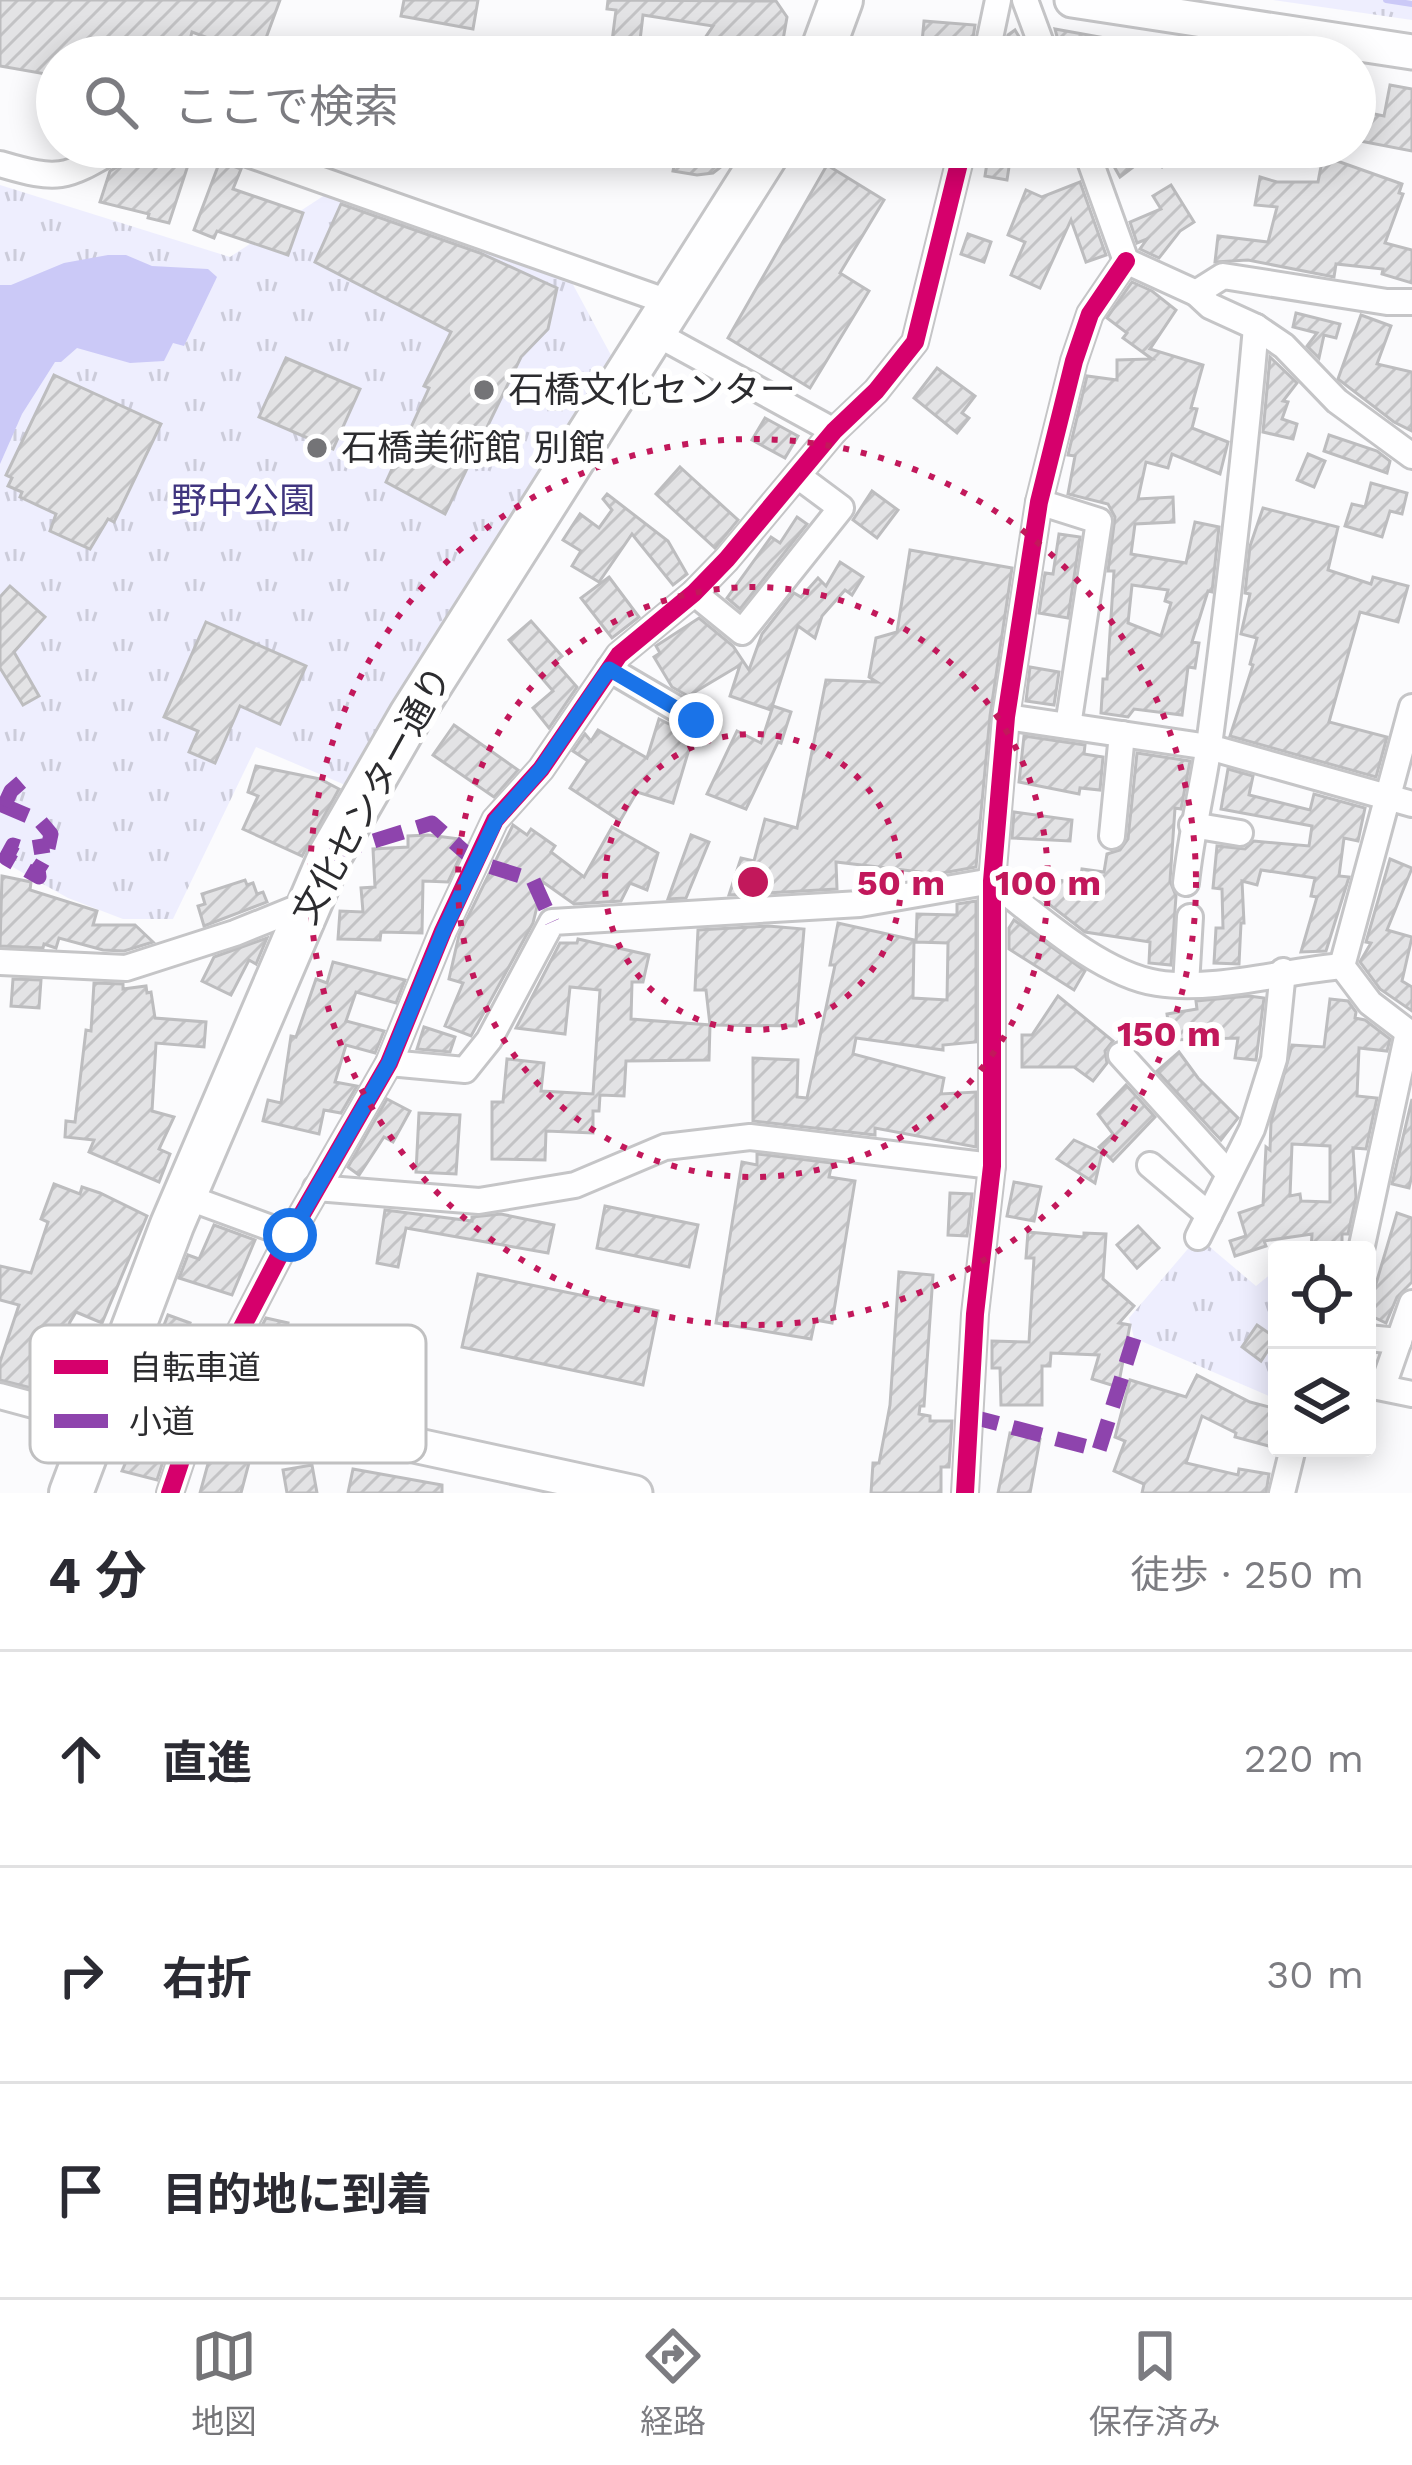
<!DOCTYPE html>
<html lang="ja">
<head>
<meta charset="utf-8">
<style>
	body { margin:0; font-family:"Work Sans","Noto Sans JP",sans-serif; background:#f7f7f7; color:#2b2b33 }
	.controls { position:absolute; right:36px; bottom:36px; display:grid; overflow:hidden; border-radius:12px; box-shadow:0 6px 30px #0003 }
	.controls button { width:108px; height:108px; display:grid; place-items:center; padding:0; border:0; border-bottom:3px solid #e1e1e2; background:#fff; color:#2b2b33; font:60px sans-serif }
	.stop { position:absolute; width:36px; height:36px; margin:-27px; border:9px solid #1a73e8; border-radius:50%; background:#fff }
	.stop.end { background:#1a73e8; border-color:#fff; box-shadow:0 3px 12px #0008 }
	.list { margin:0; padding:0; list-style:none }
	h2 { display:flex; justify-content:space-between; align-items:center; height:156px; margin:0; padding:0 48px; font-size:51px }
	h2 small { font-size:39px; font-weight:400; color:#7c7c81 }
	.list li { display:grid; grid-template-columns:78px 1fr auto; gap:36px; align-items:center; box-sizing:border-box; height:216px; padding:0 48px; border-top:3px solid #e1e1e2 }
	.list b { display:block; font-size:45px; white-space:nowrap }
	.list em { font-size:39px; font-style:normal; color:#7c7c81 }
	.icon { flex:none; width:66px; height:66px; fill:none; stroke:currentColor; stroke-width:2; stroke-linecap:round; stroke-linejoin:round }
	.map { position:relative; flex:none; width:1412px; height:1493px; overflow:hidden }
	.search { position:absolute; background:#fff; box-shadow:0 6px 30px #0003; left:36px; right:36px; top:36px; height:132px; display:flex; align-items:center; gap:30px; box-sizing:border-box; padding:0 42px; border-radius:66px; color:#7c7c81; font-size:45px }
	.sheet { height:804px; background:#fff }
	nav { display:flex; justify-content:space-around; align-items:center; box-sizing:border-box; height:168px; border-top:3px solid #e1e1e2; background:#fff; font-size:33px; color:#7c7c81 }
	nav a { display:grid; justify-items:center; gap:6px }
	nav .on { color:#747477 }
	.map>svg:first-child { display:block }
</style>
</head>
<body>
<div class="map">
<svg width="1412" height="1493" viewBox="0 0 1412 1493">
	<defs>
		<pattern id="grass-tufts" width="24" height="20" patternUnits="userSpaceOnUse" patternTransform="scale(3)"><rect width="24" height="20" fill="#eeeefe"/><path d="M3 7l-1-3M5 7V3M7 7l1-3M15 17l-1-3M17 17v-4M19 17l1-3" fill="none" stroke="#ccccda"/></pattern>
		<pattern id="building-hatch" width="6" height="6" patternUnits="userSpaceOnUse" patternTransform="scale(3)"><rect width="6" height="6" fill="#e3e3e5"/><path d="M-1 1l2-2M0 6l6-6M5 7l2-2" fill="none" stroke="#c3c3c5"/></pattern>
	</defs>
	<rect width="100%" height="100%" fill="#fbfbfd"/>
	<g fill="url(#grass-tufts)">
		<path d="M1273 0H1412V20Z"/>
		<path d="M0 185 230 257 331 191 571 281 612 357 576 411 357 790 256 747 173 919H123L68 898 0 860Z"/>
		<path d="M1198 1237 1256 1286 1277 1269V1392L1269 1396 1134 1338 1129 1318Z"/>
	</g>
	<path fill="#cbc9f7" d="M108 255H126L152 266 208 269 217 277 184 346 173 343 164 361 130 363 77 348 61 362H55L22 414 0 464V285H11L64 263Z"/>
	<g fill="none" stroke-linecap="round" stroke-linejoin="round">
		<path stroke="#cbc9f7" stroke-width="6" d="M1386 0 1412 4"/>
	</g>
	<g fill="url(#building-hatch)" stroke="#bdbdbf" stroke-width="3" fill-rule="evenodd">
		<path d="M0 0H280L259 57 192 32 185 57H57V76L0 66Z"/>
		<path d="M404 0H478L473 29 401 16Z"/>
		<path d="M608 0 776 1 787 17 780 57H692L713 26 643 15 638 57H610L616 10 607 9Z"/>
		<path d="M924 21 975 25 970 57H881L889 38 921 53Z"/>
		<path d="M1055 29 1105 38 1102 57 1062 56Z"/>
		<path d="M1015 30 1024 45 1028 57H1008L1004 50 1008 35Z"/>
		<path d="M1390 85 1412 89V151L1355 140V110L1384 116Z"/>
		<path d="M135 147H173L192 153 169 223 148 218 149 214 100 202 110 171 128 161Z"/>
		<path d="M294 147H340L338 163 293 152Z"/>
		<path d="M678 147H730L726 163 713 173 697 175 673 171Z"/>
		<path d="M1103 147H1181L1162 167 1149 155 1120 177Z"/>
		<path d="M989 150 1011 154 1007 180 985 176Z"/>
		<path d="M1323 156 1402 184 1399 193 1403 194 1385 243 1412 250V283L1382 274 1383 269 1336 264 1334 277 1248 260 1215 262 1218 236 1268 242 1277 207 1255 205 1260 177 1277 182H1318Z"/>
		<path d="M220 161 241 169 233 189 303 213 288 255 217 231 214 238 194 230Z"/>
		<path d="M827 165 884 200 840 273 869 291 810 388 728 338Z"/>
		<path d="M1080 182 1106 255 1086 262 1071 220 1040 288 1011 275 1025 242 1008 235 1026 190 1042 197Z"/>
		<path d="M1171 185 1194 222 1180 231 1159 258 1140 249 1147 239 1137 243 1130 222 1161 209 1153 196Z"/>
		<path d="M341 204 480 253 557 288 548 329 521 357 445 514 386 482 429 388 424 386 451 332 315 262Z"/>
		<path d="M968 234 991 242 984 262 961 254Z"/>
		<path d="M1132 282 1152 291 1176 310 1150 349 1203 365 1191 408 1197 409 1192 428 1228 442 1220 474 1172 454 1168 468 1146 462 1138 499 1173 497 1174 522 1135 524 1131 554 1186 563 1195 522 1219 527 1212 592 1208 591 1192 642 1199 643 1195 668 1188 667 1182 715 1134 709 1128 717 1101 713 1103 679H1107L1114 571H1108L1115 517 1108 504 1068 494 1075 456 1068 455 1087 376 1117 380V360L1152 359 1123 338 1127 333 1107 318ZM1132 585 1168 590 1165 601 1171 603 1161 636 1128 623Z"/>
		<path d="M1296 313 1340 324 1336 338 1324 335 1319 358 1307 346 1317 333 1293 327Z"/>
		<path d="M1361 315 1391 326 1377 364 1412 372V431L1394 422 1338 379Z"/>
		<path d="M1270 357 1297 383 1283 401 1288 402 1282 419 1297 424 1293 439 1263 432Z"/>
		<path d="M286 358 360 389 333 449 259 417Z"/>
		<path d="M937 368 975 396 962 413 969 418 957 433 914 398Z"/>
		<path d="M54 375 161 424 114 522 108 519 90 549 50 531 56 514 20 497 22 492 8 486 12 478 6 475Z"/>
		<path d="M765 418 798 436 785 458 752 440Z"/>
		<path d="M1329 435 1377 451 1390 461 1387 473 1324 451Z"/>
		<path d="M1308 454 1325 461 1314 487 1297 480Z"/>
		<path d="M680 467 738 520 715 548 656 494Z"/>
		<path d="M1371 483 1407 493 1402 514 1390 511 1382 537 1345 526 1352 504 1365 507Z"/>
		<path d="M872 491 898 510 877 538 853 520Z"/>
		<path d="M607 494 668 541 687 574 673 585 632 534 599 582 572 566 581 551 563 540 580 514 599 528 612 510 603 499Z"/>
		<path d="M1263 508 1338 527 1328 570 1371 584 1373 577 1408 586 1398 622 1360 612 1329 722 1387 737 1376 777 1230 736 1253 665 1250 664 1257 638 1241 634 1250 594 1245 593 1250 546Z"/>
		<path d="M797 517 807 524 740 609 727 598 771 537 780 543Z"/>
		<path d="M1059 534 1080 537 1068 618 1039 613 1045 573 1053 574Z"/>
		<path d="M910 550 1012 568 990 716 976 867 937 874 836 862 837 889 729 895 741 858 754 861 765 819 797 828 826 680 877 682 869 677 876 638 897 632Z"/>
		<path d="M840 562 863 577 852 595 845 590 822 616 815 638 798 626 771 710 730 696 740 665 688 696 672 687 654 657 660 653 656 646 699 618 733 646 749 670 762 634 794 593 801 597 818 578 826 586Z"/>
		<path d="M609 577 639 617 612 638 581 598Z"/>
		<path d="M10 586 45 617 14 652 39 696 23 705 0 668V597Z"/>
		<path d="M531 621 562 656 555 662 577 687 549 728 533 708 553 691 509 640Z"/>
		<path d="M206 622 306 666 280 724 240 706 215 763 189 752 198 731 164 717Z"/>
		<path d="M1030 667 1059 672 1054 705 1026 701Z"/>
		<path d="M773 706 791 712 781 743 778 742 746 809 707 794 737 731 761 743Z"/>
		<path d="M659 719 693 736 673 803 637 792 620 821 570 788 588 761 573 751 585 734 591 741 598 730 647 758Z"/>
		<path d="M454 725 518 770 494 797 433 755Z"/>
		<path d="M1024 736 1085 745 1084 754 1103 757 1100 790 1080 788 1079 794 1019 782Z"/>
		<path d="M1137 753 1190 761 1181 809 1175 808 1170 881 1176 896 1171 965 1149 963 1150 942 1085 932 1028 888 1027 878 1080 882 1082 869 1104 872 1107 854 1120 850 1128 839Z"/>
		<path d="M256 766 320 779 339 789 302 856 243 829 258 796 248 792Z"/>
		<path d="M1228 769 1253 776 1249 795 1310 810 1314 794 1365 808 1358 841 1344 838 1339 876 1349 877 1326 951 1301 952 1317 897 1311 896 1315 878 1261 870 1257 885 1242 881 1244 923H1241L1239 964 1214 963 1216 928H1223L1222 889 1213 888 1217 846 1245 849 1254 841 1309 846 1312 826 1221 809Z"/>
		<path d="M1014 812 1072 820 1070 841 1012 838Z"/>
		<path d="M513 825 527 835 531 829 555 846 551 852 584 877 612 827 658 853 647 890 630 883 621 901 574 904 543 882 533 923 471 1036 445 1026 463 983 449 979 459 935Z"/>
		<path d="M428 835 460 839V857L448 882 423 881 422 933 381 932 380 940 338 939 340 911 363 912 361 888 375 887 373 849 408 847V836Z"/>
		<path d="M691 835 709 842 686 898 668 899Z"/>
		<path d="M1390 859 1412 868 1387 930 1412 937 1402 981 1412 987V1011L1380 989 1360 962 1371 943 1366 942Z"/>
		<path d="M2 876 31 882 30 890 97 911 93 925H135L153 942 124 951 103 950 59 938 56 948 44 944 43 948 0 946Z"/>
		<path d="M245 880 247 885 253 883 257 894 263 892 267 902 204 926 198 906 205 904 202 894Z"/>
		<path d="M976 901V1042L943 1045V1050L856 1038 853 1054 944 1078 941 1094 976 1092V1147L875 1128V1135L753 1121V1058L798 1060 797 1097 807 1098 835 965H830L838 923 914 940 913 998 947 1000 948 943 916 942 917 914 957 915V904Z"/>
		<path d="M1014 920 1085 971 1074 990 1009 949V928Z"/>
		<path d="M768 926 804 929 796 1026 710 1025 706 990H695L698 930Z"/>
		<path d="M267 938 256 964 249 960 231 995 202 981 214 957Z"/>
		<path d="M578 939 649 955 643 982H632L631 1019 710 1025 709 1060 626 1061 624 1096 600 1095 599 1111H593V1133L546 1131 545 1160 492 1159V1102H503L507 1059 544 1063 541 1091 593 1094 600 990 570 987 565 1034 516 1028 560 943H577Z"/>
		<path d="M333 962 405 980 396 1003 356 992 346 1021 384 1031 375 1053 346 1045 335 1082 357 1086 341 1113 324 1110 319 1134 263 1121 268 1100 281 1103 291 1036 296 1037 316 979 327 983Z"/>
		<path d="M13 979 41 980 39 1008 11 1006Z"/>
		<path d="M94 983 123 984V989L146 986 147 993 151 992 155 1018 206 1022 204 1047 156 1043 152 1111 174 1117 159 1149 170 1154 159 1182 89 1152 94 1140 65 1137 66 1121 75 1122 86 1030 91 1031Z"/>
		<path d="M1058 996 1113 1041 1105 1051 1107 1063 1093 1081 1074 1067H1022V1035H1032Z"/>
		<path d="M1249 996 1264 998 1256 1060 1235 1058 1238 1038 1171 1040 1167 1014 1197 1009 1196 1001Z"/>
		<path d="M1330 999 1348 1001 1356 1012 1355 1018 1365 1020 1390 1039 1387 1051 1359 1048 1357 1096 1377 1098 1366 1149 1353 1148 1356 1197 1348 1234H1342V1250H1311L1312 1234 1264 1241 1266 1246 1235 1256 1230 1241 1246 1236 1239 1213 1263 1205 1266 1147 1270 1150 1271 1122 1292 1045 1324 1047ZM1292 1144 1330 1146V1202L1301 1201 1300 1194 1290 1196Z"/>
		<path d="M424 1027 455 1037 450 1052 417 1049Z"/>
		<path d="M1179 1052 1198 1078 1238 1118 1221 1140 1157 1071Z"/>
		<path d="M1126 1085 1155 1117 1113 1161 1099 1147 1113 1134 1098 1114Z"/>
		<path d="M387 1099 410 1111 393 1142 384 1137 359 1175 348 1167Z"/>
		<path d="M1412 1099V1175L1409 1188 1392 1184Z"/>
		<path d="M419 1113 460 1115 456 1174 416 1172Z"/>
		<path d="M1074 1140 1102 1153 1095 1183 1057 1159Z"/>
		<path d="M757 1154 832 1163 829 1177 855 1181 832 1323 815 1320 811 1339 716 1323 742 1162 757 1165Z"/>
		<path d="M1014 1182 1041 1187 1034 1221 1007 1216Z"/>
		<path d="M54 1184 80 1194 82 1187 100 1193 147 1216 102 1323 76 1312 70 1322 47 1392 0 1380V1362L19 1305 0 1300V1266L31 1273 48 1222 41 1219Z"/>
		<path d="M950 1193 972 1194 967 1236 948 1235Z"/>
		<path d="M605 1206 698 1225 689 1267 597 1248Z"/>
		<path d="M385 1210 472 1221V1217L501 1214 554 1225 548 1253 406 1228 398 1267 377 1263Z"/>
		<path d="M1397 1213 1412 1218V1282L1397 1297 1386 1323 1367 1314Z"/>
		<path d="M214 1225 255 1240 232 1295 179 1278 188 1255 199 1259Z"/>
		<path d="M1138 1226 1159 1248 1137 1268 1117 1245Z"/>
		<path d="M1028 1232 1084 1237V1233L1106 1234 1103 1279 1134 1306 1119 1323 1130 1325 1118 1387 1092 1379 1099 1355 1051 1353 1050 1366H1042V1405H1001L1000 1368H992V1341L1029 1342 1034 1258H1026Z"/>
		<path d="M899 1272 933 1275 924 1406H920L919 1414 930 1416V1421H952L949 1467H941V1493H871L873 1463H879L890 1405Z"/>
		<path d="M478 1274 658 1311 643 1385 462 1347Z"/>
		<path d="M168 1315 190 1323 183 1341 212 1349 188 1396 154 1384 165 1358 153 1353Z"/>
		<path d="M266 1318 288 1323 282 1349 268 1346 257 1392 231 1385Z"/>
		<path d="M1257 1325 1276 1338 1261 1361 1242 1347Z"/>
		<path d="M1197 1375 1250 1402 1277 1409V1444L1276 1448 1235 1437 1236 1433 1202 1416 1186 1463 1238 1475 1239 1469 1269 1474 1266 1493H1142L1144 1484 1114 1471 1125 1441 1115 1437 1130 1380 1186 1397Z"/>
		<path d="M1010 1433 1040 1439 1030 1493H998Z"/>
		<path d="M137 1436 167 1449 157 1480 122 1471Z"/>
		<path d="M212 1449 250 1459 241 1493H200Z"/>
		<path d="M312 1465 317 1493H287L283 1470Z"/>
		<path d="M353 1469 442 1485V1493H348Z"/>
	</g>
	<g fill="none" stroke-linecap="round" stroke-linejoin="round">
		<g stroke="#c5c5c7" stroke-width="30">
			<g id="street">
				<path d="M1025 0 1046 57"/>
				<path d="M986 57 998 0"/>
				<path d="M56 95 57 96"/>
				<path d="M228 147 674 304"/>
				<path d="M1085 147 1126 261 1196 293 1210 306 1256 327 1284 346 1337 401 1412 456"/>
				<path d="M0 164C61 182 65 178 119 147"/>
				<path d="M1196 293 1223 276 1387 302H1412"/>
				<path d="M655 333 834 431"/>
				<path d="M1039 502 1099 521 1068 726"/>
				<path d="M694 593 742 632 841 508 798 476"/>
				<path d="M609 669 696 720"/>
				<path d="M1006 717 1209 747 1412 804"/>
				<path d="M1192 825 1240 833"/>
				<path d="M1112 836 1122 734"/>
				<path d="M1186 883C1191 834 1203 787 1210 738 1228 601 1244 465 1256 327"/>
				<path d="M0 962 126 968 235 933 307 904"/>
				<path d="M1342 966 1412 707"/>
				<path d="M1342 966 1370 1003 1412 1035"/>
				<path d="M1186 985 1190 917"/>
				<path d="M1121 1055 1229 1174"/>
				<path d="M389 1063 465 1070 489 1040 552 922 860 904 992 881C1037 916 1100 974 1157 983 1213 992 1285 971 1342 966"/>
				<path d="M1150 1165 1209 1215"/>
				<path d="M316 1188 479 1201 575 1185 665 1147 750 1137 992 1166"/>
				<path d="M184 1196 290 1235"/>
				<path d="M1198 1237 1252 1129 1274 1059 1283 971"/>
				<path d="M1361 1250 1408 1032"/>
				<path d="M1367 1338 1399 1341"/>
				<path d="M1368 1385 1412 1394"/>
				<path d="M1383 1386 1412 1303"/>
				<path d="M0 1396 100 1423"/>
				<path d="M170 1493 195 1418 290 1235 389 1063 443 931 495 820 541 769 619 655 694 593 727 559 834 431 876 391 915 342 963 147"/>
				<path d="M965 1493 975 1314 992 1166V881L1006 717 1039 502 1074 361 1090 314 1126 261"/>
				<path d="M1282 1493 1293 1448"/>
			</g>
		</g>
		<g stroke="#c5c5c7" stroke-width="39">
			<g id="secondary">
				<path d="M1072 0 1412 52"/>
				<path d="M106 1403 195 1418 409 1444 635 1493"/>
			</g>
		</g>
		<g stroke="#c5c5c7" stroke-width="48">
			<g id="highway">
				<path d="M820 57 841 0"/>
				<path d="M71 1493 172 1225 331 854 411 715 771 147"/>
			</g>
		</g>
		<use href="#street" stroke="#fefeff" stroke-width="24"/>
		<use href="#secondary" stroke="#fefeff" stroke-width="33"/>
		<use href="#highway" stroke="#fefeff" stroke-width="42"/>
		<g stroke="#8e44ad" stroke-width="15" stroke-dasharray="30 15" stroke-linecap="butt">
			<path d="M0 804 40 821 51 834C48 848 47 858 38 869L39 877 6 858 13 845 25 849 49 845"/>
			<path d="M4 806 11 791 27 777"/>
			<path d="M331 854 432 823 476 862 533 880 552 922"/>
			<path d="M969 1416 1099 1450 1134 1338"/>
		</g>
		<g stroke="#fff" stroke-width="26">
			<g id="cycleway">
				<path d="M170 1493 195 1418 290 1235 389 1063 443 931 495 820 541 769 619 655 694 593 727 559 834 431 876 391 915 342 963 147"/>
				<path d="M965 1493 975 1314 992 1166V881L1006 717 1039 502 1074 361 1090 314 1126 261"/>
			</g>
		</g>
		<use href="#cycleway" stroke="#d6006c" stroke-width="18"/>
	</g>
	<g fill="none" stroke-linecap="round" stroke-linejoin="round">
		<path stroke="#1a73e8" stroke-width="15" d="M290 1235 389 1063 443 932 496 820 541 769 609 669 696 720"/>
	</g>
	<g fill="none" stroke="#c2185b" stroke-width="6" stroke-dasharray="6 12">
		<circle cx="753" cy="882" r="148"/>
		<circle cx="753" cy="882" r="295"/>
		<circle cx="753" cy="882" r="443"/>
	</g>
	<g fill="#747477" stroke="#fff" stroke-width="4.5">
		<circle cx="484" cy="390" r="12"/>
		<circle cx="317" cy="448" r="12"/>
	</g>
	<g text-anchor="middle" dominant-baseline="central" stroke-width="12" stroke-linejoin="round" paint-order="stroke">
		<g font-size="36" fill="#2c2c2f" stroke="#fff" text-anchor="start">
			<text x="508" y="390">石橋文化センター</text>
			<text x="341" y="448">石橋美術館 別館</text>
		</g>
		<g font-size="36" fill="#40357f" stroke="#fff">
			<text x="243" y="501">野中公園</text>
		</g>
		<g font-size="36" fill="#2c2c2f" stroke="#fff">
			<text transform="translate(372 795) rotate(-61)">文化センター通り</text>
		</g>
	</g>
	<rect x="30" y="1325" width="396" height="138" rx="18" fill="#fff" stroke="#c0c0c1" stroke-width="3"/>
	<rect x="54" y="1360" width="54" height="14" fill="#d6006c"/>
	<rect x="54" y="1414" width="54" height="14" fill="#8e44ad"/>
	<g font-size="33" fill="#2c2c2f">
		<text x="129" y="1379">自転車道</text>
		<text x="129" y="1433">小道</text>
	</g>
	<circle cx="753" cy="882" r="18" fill="#c2185b" stroke="#fff" stroke-width="6"/>
	<g font-size="36" text-anchor="middle" font-weight="bold" fill="#c2185b" stroke="#fff" stroke-width="12" stroke-linejoin="round" paint-order="stroke">
		<text x="901" y="895">50 m</text>
		<text x="1048" y="895">100 m</text>
		<text x="1169" y="1046">150 m</text>
	</g>
</svg>
<div class="controls">
<button><svg class="icon" aria-label="locate" viewBox="0 0 24 24"><circle cx="12" cy="12" r="6"/><path d="M12 2v4M12 18v4M2 12h4M18 12h4"/></svg></button>
<button><svg class="icon" aria-label="layers" viewBox="0 0 24 24"><path d="M12 4l9 5-9 5-9-5zM3 14l9 5 9-5"/></svg></button>
</div>
<div class="stop" style="left:290px;top:1235px"></div>
<div class="stop end" style="left:696px;top:720px"></div>
<div class="search"><svg class="icon" aria-label="search" viewBox="0 0 24 24"><circle cx="10" cy="10" r="6"/><path d="M15 15l6 6"/></svg>ここで検索</div>
</div>
<section class="sheet">
<h2>4 分<small>徒歩 · 250 m</small></h2>
<ul class="list">
<li><svg class="icon" aria-label="ahead" viewBox="0 0 24 24"><path d="M12 20V5M6 11l6-6 6 6"/></svg><div><b>直進</b></div><em>220 m</em></li>
<li><svg class="icon" aria-label="right" viewBox="0 0 24 24"><path d="M7 20v-9h11M14 6l5 5-5 5"/></svg><div><b>右折</b></div><em>30 m</em></li>
<li><svg class="icon" aria-label="arrive" viewBox="0 0 24 24"><path d="M6 21V4h12l-3 4 3 4H6"/></svg><div><b>目的地に到着</b></div></li>
</ul>
</section>
<nav>
<a class="on"><svg class="icon" aria-label="map" viewBox="0 0 24 24"><path d="M3 6l6-2 6 2 6-2v14l-6 2-6-2-6 2zM9 4v14M15 6v14"/></svg>地図</a>
<a><svg class="icon" aria-label="directions" viewBox="0 0 24 24"><path d="M12 3l9 9-9 9-9-9zM9 14v-3h6M13 9l2 2-2 2"/></svg>経路</a>
<a><svg class="icon" aria-label="saved" viewBox="0 0 24 24"><path d="M7 4h10v16l-5-4-5 4z"/></svg>保存済み</a>
</nav>
</body>
</html>
